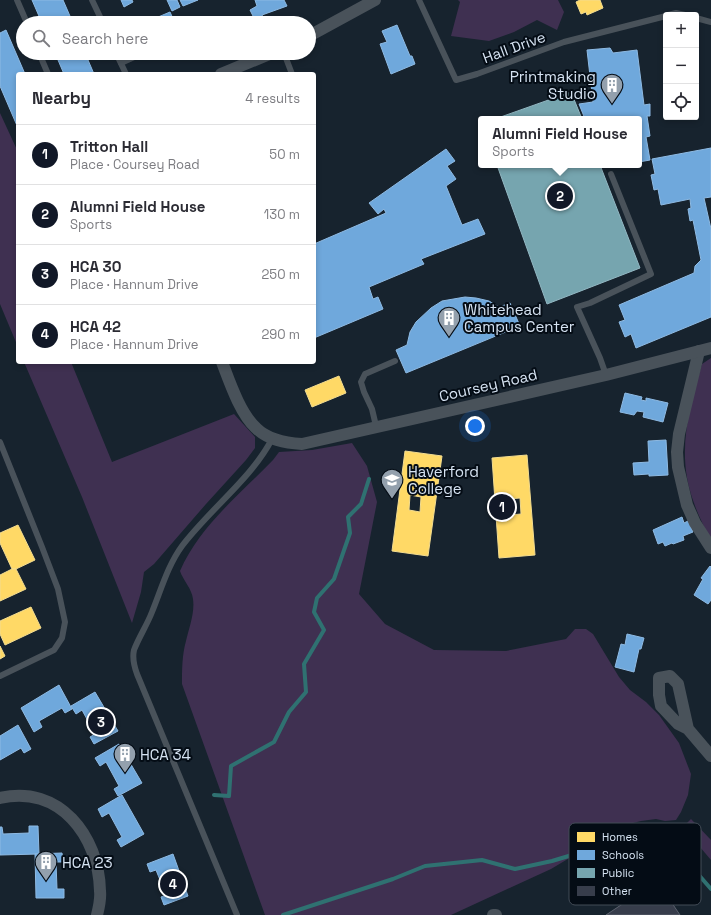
<!DOCTYPE html>
<html lang="en">
<head>
<meta charset="utf-8">
<style>
	body { margin:0; font-family:"Space Grotesk",sans-serif; background:#f2f2f3; color:#2b2b33 }
	.controls { position:absolute; right:12px; top:12px; display:grid; overflow:hidden; border-radius:4px; box-shadow:0 2px 6px #0003 }
	.controls button { width:36px; height:36px; display:grid; place-items:center; padding:0; border:0; border-bottom:1px solid #e1e1e2; background:#fff; color:#2b2b33; font:20px sans-serif }
	.you { position:absolute; left:475px; top:426px; width:14px; height:14px; margin:-10px; border:3px solid #fff; border-radius:50%; background:#1a73e8; box-shadow:0 0 0 6px #1a73e833 }
	.badge { display:grid; place-items:center; width:26px; height:26px; border-radius:50%; background:#111827; color:#fff; font-size:13px; font-weight:700 }
	.pin { position:absolute; translate:-50% -50%; border:2px solid #fff; box-shadow:0 1px 4px #0006 }
	.popup { position:absolute; left:478px; top:116px; width:164px; height:52px; box-sizing:border-box; display:grid; place-content:center; border-radius:4px; background:#fff; filter:drop-shadow(0 1px 3px #0005); font-size:13px; white-space:nowrap; color:#7c7c81 }
	.popup b { font-size:15px; color:#2b2b33 }
	.popup::after { content:''; position:absolute; left:50%; top:100%; margin-left:-8px; border:8px solid transparent; border-top-color:#fff }
	.list { margin:0; padding:0; list-style:none }
	h2 { display:flex; justify-content:space-between; align-items:center; height:52px; margin:0; padding:0 16px; font-size:17px }
	h2 small { font-size:13px; font-weight:400; color:#7c7c81 }
	.list li { display:grid; grid-template-columns:26px 1fr auto; gap:12px; align-items:center; box-sizing:border-box; height:60px; padding:0 16px; border-top:1px solid #e1e1e2 }
	.list b { display:block; font-size:15px; white-space:nowrap }
	.list p { margin:0; font-size:13px; white-space:nowrap; color:#7c7c81 }
	.list em { font-size:13px; font-style:normal; color:#7c7c81 }
	.icon { flex:none; width:22px; height:22px; fill:none; stroke:currentColor; stroke-width:2; stroke-linecap:round; stroke-linejoin:round }
	.map { position:relative; flex:none; width:711px; height:915px; overflow:hidden }
	.search { position:absolute; background:#fff; box-shadow:0 2px 6px #0003; left:16px; top:16px; width:300px; height:44px; display:flex; align-items:center; gap:10px; box-sizing:border-box; padding:0 14px; border-radius:22px; color:#7c7c81; font-size:15px }
	.panel { position:absolute; background:#fff; box-shadow:0 2px 6px #0003; left:16px; top:72px; width:300px; height:292px; border-radius:4px }
	.map>svg:first-child { display:block }
</style>
</head>
<body>
<div class="map">
<svg width="711" height="915" viewBox="0 0 711 915">
	<rect width="100%" height="100%" fill="#17232e"/>
	<g fill="#3f3051">
		<path d="M458 0H558L564 12 557 30 537 20 514 32 489 41 451 36 460 2Z"/>
		<path d="M0 113 18 152V347L0 304Z"/>
		<path d="M711 358V540L709 537C704 526 698 515 694 503 676 455 688 412 702 364Z"/>
		<path d="M24 362H71L112 462 234 414 255 437V448L246 460 206 504 154 564 144 572 141 592 132 623 82 497Z"/>
		<path d="M352 443 367 466 377 502 359 594 385 624 434 650 506 651 566 639 575 629H586L593 634 619 677 630 690 646 702 659 715 679 743 691 774 688 795 681 812 676 820 665 821 656 819 641 821 625 825 551 869 451 915H265L182 684C182 670 182 655 186 641 189 628 195 613 193 599 192 589 183 580 180 571 199 527 240 494 273 460L279 452 312 450Z"/>
		<path d="M691 819 711 840V860L683 827Z"/>
	</g>
	<g fill="#ffd966" stroke="#f3dc90" fill-rule="evenodd">
		<path d="M580 0H600L603 8 587 15 586 12 581 14 576 2Z"/>
		<path d="M339 376 346 393 312 407 305 390Z"/>
		<path d="M405 451 442 456 428 556 392 551ZM410 495 421 497 420 512 409 510Z"/>
		<path d="M527 455 535 555 499 558 492 458ZM520 498 521 514 510 515 509 499Z"/>
		<path d="M18 525 35 560 16 569H12L0 543V533Z"/>
		<path d="M12 569H16L26 589 0 601V575Z"/>
		<path d="M31 607 41 628 5 645 0 634V621Z"/>
		<path d="M0 646 5 656 0 659Z"/>
	</g>
	<g fill="#6fa8dc" stroke="#8ebae3">
		<path d="M32 0H63L73 23H42Z"/>
		<path d="M121 0H132L133 2 124 7Z"/>
		<path d="M167 0H177L180 7 172 11Z"/>
		<path d="M180 0H198L183 6Z"/>
		<path d="M255 0H284L287 6 262 15 263 17 255 20 250 10 257 6Z"/>
		<path d="M170 12 175 23H152L151 20Z"/>
		<path d="M397 25 410 56H412L415 64 391 74 380 44 387 42 382 31Z"/>
		<path d="M6 30 25 74H18V128L0 86V33Z"/>
		<path d="M610 48 613 53 637 50 644 105 650 104V116H647L650 136 646 137 650 160 639 162V119H585L579 104 593 102 587 50Z"/>
		<path d="M55 53H85L94 74H64Z"/>
		<path d="M711 148V197L704 198 711 229V317L636 348 631 334 625 337 619 322 625 320 619 305 694 273 695 266 701 260 693 220 690 221 688 209 691 208 690 199 661 205 658 189 654 190 651 175 655 174 652 159Z"/>
		<path d="M446 149 455 161 447 166 456 179 446 186 462 225 478 219 485 234 421 259 424 264 369 287 373 299 378 297 383 309 314 338V244L386 213 384 209 378 214 369 203Z"/>
		<path d="M465 297 476 298 489 301 499 307 510 303 520 326 406 373 396 350 407 345 410 332 416 322 431 308 442 301Z"/>
		<path d="M625 393 642 397 641 400 646 401V398L668 403 663 422 643 417 644 412 637 411 634 415 620 412Z"/>
		<path d="M666 440 668 475 649 476V474L634 475 633 463 649 462 648 441Z"/>
		<path d="M682 517 684 523 688 521 693 532 683 536 684 540 673 544 672 543 665 546 663 542 658 544 653 530Z"/>
		<path d="M710 566 711 567V600L708 604 694 595 703 579 701 578Z"/>
		<path d="M627 634 644 638 641 649H639L634 672 615 667 621 644 625 645Z"/>
		<path d="M59 685 72 709 65 713 62 708 39 721 42 727 34 732 21 708Z"/>
		<path d="M95 692 118 731 94 744 90 737 95 734 82 710 76 714 71 706Z"/>
		<path d="M18 725 31 749 24 753 21 748 0 760V736Z"/>
		<path d="M119 744 142 783 118 796 114 789 119 786 106 762 100 766 95 758Z"/>
		<path d="M122 795 144 834 121 847 117 840 122 837 109 813 102 817 98 809Z"/>
		<path d="M29 826H38L39 854 0 855V827H2L3 834 29 833Z"/>
		<path d="M62 853 63 862H56L57 889H64V898H36L35 854Z"/>
		<path d="M173 854 188 896 164 905 161 897 166 895 156 870 150 872 147 864Z"/>
	</g>
	<g fill="#76a5af" stroke="#93b8c3">
		<path d="M571 92 582 119H495Z"/>
		<path d="M497 165H600L640 268 547 304Z"/>
	</g>
	<g fill="none" stroke-linecap="round" stroke-linejoin="round">
		<g stroke="#2f7171" stroke-width="4">
			<path d="M214 795 229 796 231 766 274 742 289 712 306 692 304 664 324 630 314 612 317 598 334 579 350 533 348 517 361 504 369 479"/>
			<path d="M283 915 393 879 425 866 482 860 515 869 552 861 582 852 611 840 628 841 644 839 660 843 673 850 684 858 711 889"/>
		</g>
	</g>
	<path fill="#373d4b" stroke="#5c626e" d="M657 881 680 915H606Z"/>
	<g fill="none" stroke-linecap="round" stroke-linejoin="round">
		<g stroke="#49525a" stroke-width="6">
			<path d="M17 0 27 23"/>
			<path d="M92 0 103 23"/>
			<path d="M419 0 456 80 477 74 564 42 666 16"/>
			<path d="M668 15 676 13 685 15"/>
			<path d="M696 18 711 22"/>
			<path d="M39 53 48 74"/>
			<path d="M116 53 126 74"/>
			<path d="M284 53 292 74"/>
			<path d="M121 63 143 53"/>
			<path d="M606 375 600 358 577 307 590 303 651 274 611 174"/>
			<path d="M376 426 372 409 364 392 361 382 365 374 395 361"/>
			<path d="M0 442 42 547 58 589 65 622 62 638 54 650 0 676"/>
			<path d="M237 915 137 674C134 666 132 659 134 650 139 637 147 625 152 612 161 590 168 565 182 546 210 509 251 479 272 439"/>
		</g>
		<g stroke="#49525a" stroke-width="12">
			<path d="M309 36 375 0"/>
			<path d="M221 74 272 53"/>
			<path d="M699 351 679 434 677 452 678 467 687 505 695 523 711 548"/>
			<path d="M222 362C230 383 240 413 256 428 268 440 285 443 302 444L606 375 711 348"/>
			<path d="M688 729 678 684 670 676 659 678V695L661 706 678 724 688 729 711 756"/>
			<path d="M0 798C59 784 99 836 100 891 101 899 99 907 97 915"/>
			<path d="M493 915H496"/>
		</g>
	</g>
	<defs>
		<g id="building-pin" transform="scale(1.15)"><path d="M0 17L-7.5 6A9.5 9.5 0 1 1 7.5 6Z" fill="#93a0ad" stroke="#040c15"/><path d="M-4-6H4V6H1V3H-1V6H-4ZM-2.5-4.3h1.7v1.8h-1.7ZM.8-4.3h1.7v1.8H.8ZM-2.5-1h1.7V.8h-1.7ZM.8-1h1.7V.8H.8Z" fill="#fff"/></g>
		<g id="university-pin" transform="scale(1.15)"><path d="M0 17L-7.5 6A9.5 9.5 0 1 1 7.5 6Z" fill="#93a0ad" stroke="#040c15"/><path d="M0-5L7-2L0 1L-7-2ZM-4 1L0 2.5L4 1V4Q0 6-4 4Z" fill="#fff"/></g>
	</defs>
	<g fill-rule="evenodd">
		<use href="#building-pin" x="612" y="85"/>
		<use href="#building-pin" x="449" y="318"/>
		<use href="#university-pin" x="392" y="480"/>
		<use href="#building-pin" x="125" y="754"/>
		<use href="#building-pin" x="46" y="862"/>
	</g>
	<g text-anchor="middle" dominant-baseline="central" stroke-width="4" stroke-linejoin="round" paint-order="stroke">
		<g font-size="15" fill="#d6e3f2" stroke="#040c15">
			<text transform="translate(514 47) rotate(-20)">Hall Drive</text>
			<text transform="translate(488 385) rotate(-13)">Coursey Road</text>
		</g>
		<g font-size="15" fill="#d6e3f2" stroke="#040c15" text-anchor="start">
			<text x="596" y="76" text-anchor="end">Printmaking<tspan x="596" dy="17">Studio</tspan></text>
			<text x="464" y="309">Whitehead<tspan x="464" dy="17">Campus Center</tspan></text>
			<text x="408" y="471">Haverford<tspan x="408" dy="17">College</tspan></text>
			<text x="140" y="754">HCA 34</text>
			<text x="62" y="862">HCA 23</text>
		</g>
	</g>
	<rect x="569" y="823" width="132" height="82" rx="6" fill="#040c15" stroke="#434c57" stroke-width="1"/>
	<rect x="577" y="832" width="18" height="10" fill="#ffd966"/>
	<rect x="577" y="850" width="18" height="10" fill="#6fa8dc"/>
	<rect x="577" y="868" width="18" height="10" fill="#76a5af"/>
	<rect x="577" y="886" width="18" height="10" fill="#373d4b"/>
	<g font-size="11" fill="#d6e3f2">
		<text x="602" y="841">Homes</text>
		<text x="602" y="859">Schools</text>
		<text x="602" y="877">Public</text>
		<text x="602" y="895">Other</text>
	</g>
</svg>
<div class="controls">
<button>+</button>
<button>−</button>
<button><svg class="icon" aria-label="locate" viewBox="0 0 24 24"><circle cx="12" cy="12" r="6"/><path d="M12 2v4M12 18v4M2 12h4M18 12h4"/></svg></button>
</div>
<div class="you"></div>
<div class="pin badge" style="left:502px;top:507px">1</div>
<div class="pin badge" style="left:560px;top:196px">2</div>
<div class="popup"><b>Alumni Field House</b>Sports</div>
<div class="pin badge" style="left:101px;top:722px">3</div>
<div class="pin badge" style="left:173px;top:884px">4</div>
<div class="search"><svg class="icon" aria-label="search" viewBox="0 0 24 24"><circle cx="10" cy="10" r="6"/><path d="M15 15l6 6"/></svg>Search here</div>
<section class="panel">
<h2>Nearby<small>4 results</small></h2>
<ul class="list">
<li><span class="badge">1</span><div><b>Tritton Hall</b><p>Place · Coursey Road</p></div><em>50 m</em></li>
<li><span class="badge">2</span><div><b>Alumni Field House</b><p>Sports</p></div><em>130 m</em></li>
<li><span class="badge">3</span><div><b>HCA 30</b><p>Place · Hannum Drive</p></div><em>250 m</em></li>
<li><span class="badge">4</span><div><b>HCA 42</b><p>Place · Hannum Drive</p></div><em>290 m</em></li>
</ul>
</section>
</div>
</body>
</html>
